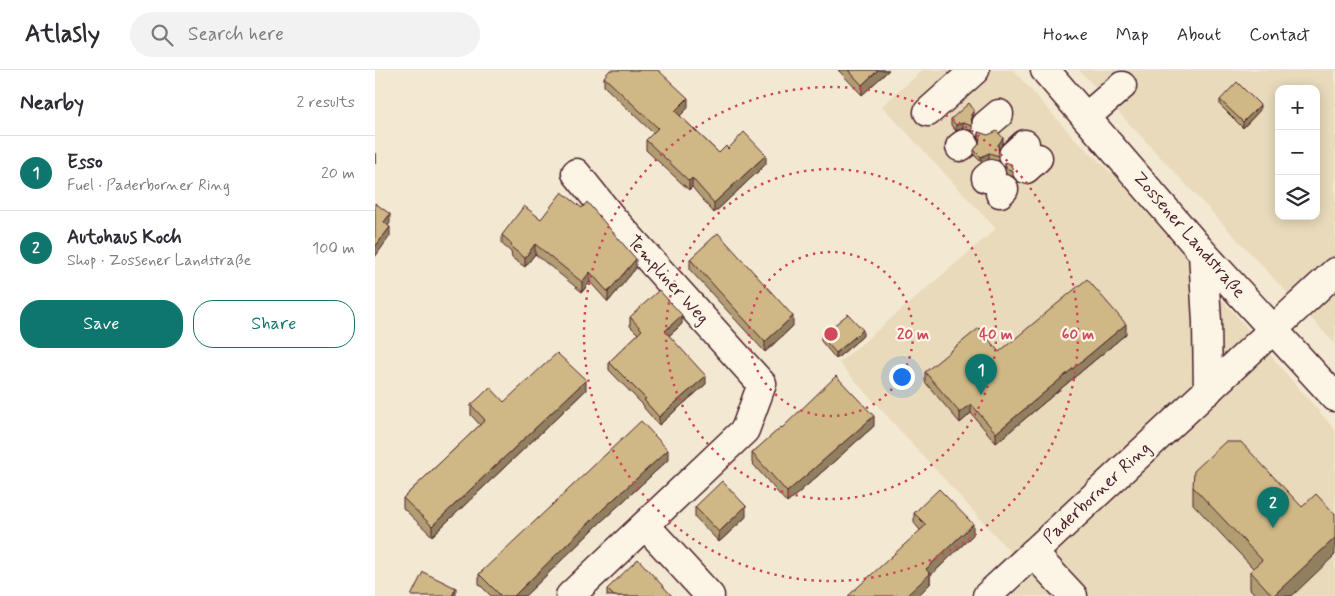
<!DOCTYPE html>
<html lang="en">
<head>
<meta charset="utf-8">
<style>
	body { margin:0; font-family:Mynerve,sans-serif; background:#f2f2f3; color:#2b2b33 }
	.controls { position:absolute; right:15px; top:15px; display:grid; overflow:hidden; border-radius:10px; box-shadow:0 2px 12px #0003 }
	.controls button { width:45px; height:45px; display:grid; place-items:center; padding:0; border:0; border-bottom:1px solid #e1e1e2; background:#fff; color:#2b2b33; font:25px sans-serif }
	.you { position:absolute; left:526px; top:306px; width:18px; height:18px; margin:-12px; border:4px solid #fff; border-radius:50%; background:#1a73e8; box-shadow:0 0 0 8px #1a73e833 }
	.badge { display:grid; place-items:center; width:32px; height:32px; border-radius:50%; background:#0f766e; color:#fff; font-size:16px; font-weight:700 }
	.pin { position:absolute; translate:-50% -41px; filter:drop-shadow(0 1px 2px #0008) }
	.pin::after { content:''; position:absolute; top:26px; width:18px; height:15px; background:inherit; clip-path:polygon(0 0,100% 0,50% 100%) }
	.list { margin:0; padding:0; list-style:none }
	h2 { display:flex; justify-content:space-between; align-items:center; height:65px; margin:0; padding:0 20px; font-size:21px }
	h2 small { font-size:16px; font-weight:400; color:#7c7c81 }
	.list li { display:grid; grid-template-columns:32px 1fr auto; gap:15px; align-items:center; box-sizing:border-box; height:75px; padding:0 20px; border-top:1px solid #e1e1e2 }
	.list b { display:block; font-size:19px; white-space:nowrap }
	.list p { margin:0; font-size:16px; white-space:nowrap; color:#7c7c81 }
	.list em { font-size:16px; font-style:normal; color:#7c7c81 }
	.actions { display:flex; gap:10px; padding:15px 20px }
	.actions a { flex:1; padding:11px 0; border:1px solid #0f766e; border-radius:20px; text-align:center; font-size:18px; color:#0f766e }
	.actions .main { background:#0f766e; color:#fff }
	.icon { flex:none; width:28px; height:28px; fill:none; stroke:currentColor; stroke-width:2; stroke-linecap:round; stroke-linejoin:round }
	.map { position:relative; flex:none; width:960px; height:526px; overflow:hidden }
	header { display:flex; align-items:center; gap:30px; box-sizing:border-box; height:70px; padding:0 25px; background:#fff; border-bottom:1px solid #e1e1e2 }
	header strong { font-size:24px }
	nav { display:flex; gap:28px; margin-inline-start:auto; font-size:18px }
	.search { width:350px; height:45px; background:#f2f2f3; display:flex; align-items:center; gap:12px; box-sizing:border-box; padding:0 18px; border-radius:28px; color:#7c7c81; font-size:19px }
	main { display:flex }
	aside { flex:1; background:#fff }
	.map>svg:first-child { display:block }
</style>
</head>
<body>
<header>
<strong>Atlasly</strong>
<div class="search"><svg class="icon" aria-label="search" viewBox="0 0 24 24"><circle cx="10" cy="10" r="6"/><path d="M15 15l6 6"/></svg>Search here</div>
<nav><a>Home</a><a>Map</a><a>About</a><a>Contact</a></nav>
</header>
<main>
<aside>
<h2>Nearby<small>2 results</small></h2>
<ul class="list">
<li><span class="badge">1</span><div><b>Esso</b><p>Fuel · Paderborner Ring</p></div><em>20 m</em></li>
<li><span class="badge">2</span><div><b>Autohaus Koch</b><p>Shop · Zossener Landstraße</p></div><em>100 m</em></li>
</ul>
<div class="actions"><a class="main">Save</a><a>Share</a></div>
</aside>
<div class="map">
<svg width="960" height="526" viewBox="0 0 960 526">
	<rect width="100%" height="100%" fill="#f3e9d2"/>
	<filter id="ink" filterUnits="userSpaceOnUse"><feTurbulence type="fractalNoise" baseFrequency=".02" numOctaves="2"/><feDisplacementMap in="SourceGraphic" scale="10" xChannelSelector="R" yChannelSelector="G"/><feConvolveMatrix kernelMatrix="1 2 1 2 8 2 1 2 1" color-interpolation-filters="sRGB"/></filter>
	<g filter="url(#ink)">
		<g fill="#e8dabb" fill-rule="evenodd">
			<path d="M548 0H638L700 69 743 109 960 360V526H637L657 506 464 293 621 159 507 36Z"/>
			<path d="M704 0H960V274ZM904 19H941V146H904Z"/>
		</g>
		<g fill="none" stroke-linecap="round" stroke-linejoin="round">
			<g stroke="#4a1f2b" stroke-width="31">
				<g id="minor">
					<path d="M553 42 600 0"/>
					<path d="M711 47 747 16"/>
					<path d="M611 55 624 44"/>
					<path d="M585 77 589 74"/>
					<path d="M638 85 650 74"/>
					<path d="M651 99 663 88"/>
					<path d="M611 108 616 104"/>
					<path d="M625 123 629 119"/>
					<path d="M828 183 832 252 833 321"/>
					<path d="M270 455 335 526"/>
					<path d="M658 483 698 526"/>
					<path d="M195 526 370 360 387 314 238 149 201 103"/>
					<path d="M612 526 960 202"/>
				</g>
			</g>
			<g stroke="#4a1f2b" stroke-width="31">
				<path id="major" d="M670 0 828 183 960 327"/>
			</g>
			<use href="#minor" stroke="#fcf5e5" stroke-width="28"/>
			<use href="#major" stroke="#fcf5e5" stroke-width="28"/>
		</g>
		<g fill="#b29d73" stroke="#4a1f2b">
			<path d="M463 0H514L487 25Z"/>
			<path d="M229 7 313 38 305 46 344 83 353 79 391 94 339 143 317 117 314 120 271 80V70L278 63 229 16Z"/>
			<path d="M845 30 885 40 868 58 845 35Z"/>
			<path d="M599 45 597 50V61L588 58 581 61 576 55V49Z"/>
			<path d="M603 62 628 73 624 80V91L614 89 606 92 599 85V80L604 74Z"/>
			<path d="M630 92 638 101V107L631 104 630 98Z"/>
			<path d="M166 149 261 198 233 232 215 212 207 222 160 184 150 197 137 188 136 182 127 174V165Z"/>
			<path d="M315 189 418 256 390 282 315 200Z"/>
			<path d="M255 247 307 254 294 266 331 314 284 355 269 338V336L234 300V292L263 264 255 256Z"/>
			<path d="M751 264 621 373 596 343 585 353 550 312V302L624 282Z"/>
			<path d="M446 266H488L461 289 446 271Z"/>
			<path d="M211 320 57 466 28 438V428L105 355 96 345V335L129 332Z"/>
			<path d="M499 356 412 433 377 393V383L407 358Z"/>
			<path d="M293 390 228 450 150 526H116L104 514V504Z"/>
			<path d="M818 417 927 437 917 526H882L875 519V501L878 498 818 434Z"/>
			<path d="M320 437 371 447 344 472 320 447Z"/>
			<path d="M539 443 598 465 555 506V514L545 460 539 453Z"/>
			<path d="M232 519 297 526H232Z"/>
		</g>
		<g fill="#91805e" stroke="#4a1f2b">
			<path d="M503 0H514L487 25V15Z"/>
			<path d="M313 28V38L300 51V41Z"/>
			<path d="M885 35V40L868 58V52Z"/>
			<path d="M599 40V45L596 50V45Z"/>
			<path d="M588 53V58L581 61V55Z"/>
			<path d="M628 68V73L623 81V75Z"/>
			<path d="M1 83V93L0 94V85Z"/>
			<path d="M614 83V89L606 92V87Z"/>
			<path d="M391 85V94L339 143V133Z"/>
			<path d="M317 108V117L314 120V111Z"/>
			<path d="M15 144V153L9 162V152Z"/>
			<path d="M15 157V166L0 187V177Z"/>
			<path d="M160 174V184L150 197V188Z"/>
			<path d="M261 189V198L233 232V222Z"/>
			<path d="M215 202V212L207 222V212Z"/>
			<path d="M307 245V254L290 269V261Z"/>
			<path d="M418 246V256L390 282V272Z"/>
			<path d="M751 254V264L621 373V363Z"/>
			<path d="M488 260V266L461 289V283Z"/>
			<path d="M331 306V314L284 355V347Z"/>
			<path d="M211 310V320L57 466V456Z"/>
			<path d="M596 334V343L585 353V343Z"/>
			<path d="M499 346V356L412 433V422Z"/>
			<path d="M293 380V390L228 450 150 526H139L228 439Z"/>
			<path d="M371 436V447L344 472V462Z"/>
			<path d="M598 454V465L555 506V514L543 526H531L551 499Z"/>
			<path d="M960 468V485L917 526H898Z"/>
			<path d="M81 518V524L80 526H77Z"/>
		</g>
		<g fill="#cfb786" stroke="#4a1f2b">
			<path d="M235 0H283L313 28 300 41 344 83 351 76 353 79 369 62 391 85 339 133 317 108 314 111 271 70 283 58 229 7Z"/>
			<path d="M473 0H503L487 15Z"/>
			<path d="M862 12 885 35 868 52 845 30Z"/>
			<path d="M594 33 599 40 596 45 597 56 588 53 581 55 576 49Z"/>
			<path d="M622 61 628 68 623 75 624 86 614 83 606 87 599 80 604 74 605 67 603 62 613 65Z"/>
			<path d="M630 92 636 94 638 101 631 98Z"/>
			<path d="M187 122 207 138 212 132 261 189 233 222 215 202 207 212 160 174 150 188 137 178 136 173 127 165 149 136 166 149Z"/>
			<path d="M0 133 15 144 9 152 15 157 0 177Z"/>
			<path d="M343 163 418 246 390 272 315 189Z"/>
			<path d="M712 209 751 254 621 363 596 334 585 343 550 302 604 258 624 282Z"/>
			<path d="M284 220 307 245 290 261 331 306 284 347 269 330 271 329 234 292 267 260 255 247Z"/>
			<path d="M473 244 488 260 461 283 446 266Z"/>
			<path d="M182 283 211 310 57 456 28 428 110 350 96 335 105 327 115 317 129 332Z"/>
			<path d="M461 306 499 346 412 422 377 383 406 357 407 358Z"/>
			<path d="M266 351 293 380 228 439 139 526H126L104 504Z"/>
			<path d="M850 372H866L927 437 941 424 960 444V468L898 526 875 501 887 490 818 417 819 401Z"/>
			<path d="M347 411 371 436 344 462 320 437Z"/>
			<path d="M564 419 598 454 551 499 555 504 531 526H473L551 455 539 443Z"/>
			<path d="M263 489 297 526H239L232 519Z"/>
			<path d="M48 502 81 518 77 526H36Z"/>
		</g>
	</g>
	<g fill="none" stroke="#d1495b" stroke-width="2.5" stroke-dasharray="2.5 5">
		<circle cx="456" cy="264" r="82"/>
		<circle cx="456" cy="264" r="165"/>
		<circle cx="456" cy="264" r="247"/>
	</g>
	<g text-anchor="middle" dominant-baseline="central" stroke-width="4.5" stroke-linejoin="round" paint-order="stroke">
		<g font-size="18" fill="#4a1f2b" stroke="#fcf5e5">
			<text transform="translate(814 165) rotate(49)">Zossener Landstraße</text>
			<text transform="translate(293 210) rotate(48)">Templiner Weg</text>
			<text transform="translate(722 423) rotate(-43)">Paderborner Ring</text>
		</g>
	</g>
	<circle cx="456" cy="264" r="8" fill="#d1495b" stroke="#fcf5e5" stroke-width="2.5"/>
	<g font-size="15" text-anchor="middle" font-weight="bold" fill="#d1495b" stroke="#fcf5e5" stroke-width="4.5" stroke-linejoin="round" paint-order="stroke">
		<text x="538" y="269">20 m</text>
		<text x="621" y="269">40 m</text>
		<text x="703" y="269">60 m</text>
	</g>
</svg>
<div class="controls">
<button>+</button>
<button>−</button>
<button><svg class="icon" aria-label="layers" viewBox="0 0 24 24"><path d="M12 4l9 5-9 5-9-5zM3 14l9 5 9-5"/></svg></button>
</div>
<div class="you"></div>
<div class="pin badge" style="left:606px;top:325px">1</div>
<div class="pin badge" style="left:898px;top:458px">2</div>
</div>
</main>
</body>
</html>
